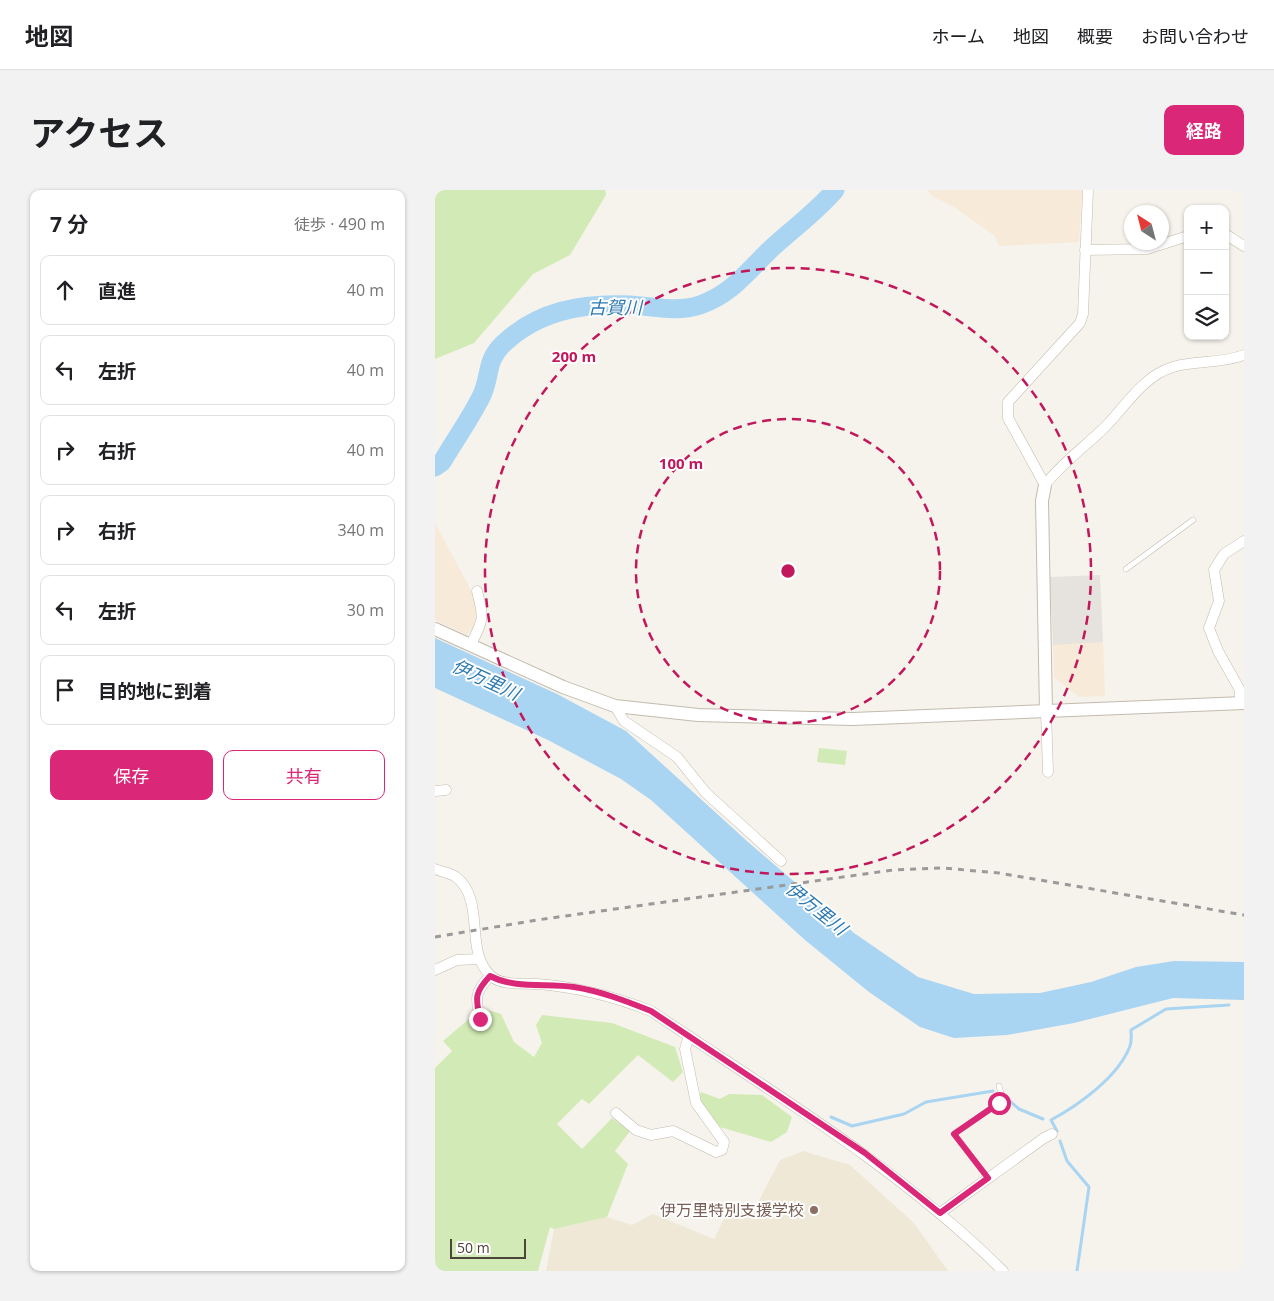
<!DOCTYPE html>
<html lang="ja">
<head>
<meta charset="utf-8">
<style>
	body { margin:0; font-family:"Open Sans","Noto Sans JP",sans-serif; background:#f2f2f2; color:#202124 }
	.controls { position:absolute; right:15px; top:15px; display:grid; overflow:hidden; border-radius:10px; box-shadow:0 1px 4px #0004 }
	.controls button { width:45px; height:45px; display:grid; place-items:center; padding:0; border:0; border-bottom:1px solid #e0e0e0; background:#fff; color:#202124; font:25px sans-serif }
	.compass { position:absolute; left:689px; top:15px; width:45px; height:45px; border-radius:50%; background:#fff; box-shadow:0 1px 4px #0004; rotate:324deg }
	.scale { position:absolute; left:15px; bottom:12px; width:76px; box-sizing:border-box; padding-left:5px; border:2px solid #4b4439; border-top:0; font-size:14px; line-height:18px; white-space:nowrap; color:#4b4439; -webkit-text-stroke:4px #fff; paint-order:stroke }
	.stop { position:absolute; width:15px; height:15px; margin:-11px; border:4px solid #db2777; border-radius:50%; background:#fff }
	.stop.end { background:#db2777; border-color:#fff; box-shadow:0 1px 5px #0008 }
	.list { margin:0; padding:0; list-style:none }
	h2 { display:flex; justify-content:space-between; align-items:center; height:65px; margin:0; padding:0 20px; font-size:21px }
	h2 small { font-size:16px; font-weight:400; color:#757577 }
	.list li { display:grid; grid-template-columns:32px 1fr auto; gap:15px; align-items:center; box-sizing:border-box; height:70px; margin:0 10px 10px; padding:0 10px; border:1px solid #e0e0e0; border-radius:10px }
	.list b { display:block; font-size:19px; white-space:nowrap }
	.list em { font-size:16px; font-style:normal; color:#757577 }
	.actions { display:flex; gap:10px; padding:15px 20px }
	.actions a { flex:1; padding:11px 0; border:1px solid #db2777; border-radius:10px; text-align:center; font-size:18px; color:#db2777 }
	.actions .main { background:#db2777; color:#fff }
	.icon { flex:none; width:28px; height:28px; fill:none; stroke:currentColor; stroke-width:2; stroke-linecap:round; stroke-linejoin:round }
	.map { position:relative; flex:none; width:809px; height:1081px; overflow:hidden; border-radius:10px }
	header { display:flex; align-items:center; gap:30px; box-sizing:border-box; height:70px; padding:0 25px; background:#fff; border-bottom:1px solid #e0e0e0 }
	header strong { font-size:24px }
	nav { display:flex; gap:28px; margin-inline-start:auto; font-size:18px }
	.intro { display:flex; align-items:center; justify-content:space-between; box-sizing:border-box; height:120px; padding:0 30px }
	h1 { margin:0; font-size:35px }
	.button { padding:12px 22px; border-radius:10px; background:#db2777; color:#fff; font-size:18px; font-weight:700 }
	main { display:flex; gap:30px; padding:0 30px }
	aside { flex:1; background:#fff; border-radius:10px; box-shadow:0 1px 4px #0004 }
	.map>svg:first-child { display:block }
</style>
</head>
<body>
<header>
<strong>地図</strong>
<nav><a>ホーム</a><a>地図</a><a>概要</a><a>お問い合わせ</a></nav>
</header>
<div class="intro"><h1>アクセス</h1><a class="button">経路</a></div>
<main>
<aside>
<h2>7 分<small>徒歩 · 490 m</small></h2>
<ul class="list">
<li><svg class="icon" aria-label="ahead" viewBox="0 0 24 24"><path d="M12 20V5M6 11l6-6 6 6"/></svg><div><b>直進</b></div><em>40 m</em></li>
<li><svg class="icon" aria-label="left" viewBox="0 0 24 24"><path d="M17 20v-9H6M10 6l-5 5 5 5"/></svg><div><b>左折</b></div><em>40 m</em></li>
<li><svg class="icon" aria-label="right" viewBox="0 0 24 24"><path d="M7 20v-9h11M14 6l5 5-5 5"/></svg><div><b>右折</b></div><em>40 m</em></li>
<li><svg class="icon" aria-label="right" viewBox="0 0 24 24"><path d="M7 20v-9h11M14 6l5 5-5 5"/></svg><div><b>右折</b></div><em>340 m</em></li>
<li><svg class="icon" aria-label="left" viewBox="0 0 24 24"><path d="M17 20v-9H6M10 6l-5 5 5 5"/></svg><div><b>左折</b></div><em>30 m</em></li>
<li><svg class="icon" aria-label="arrive" viewBox="0 0 24 24"><path d="M6 21V4h12l-3 4 3 4H6"/></svg><div><b>目的地に到着</b></div></li>
</ul>
<div class="actions"><a class="main">保存</a><a>共有</a></div>
</aside>
<div class="map">
<svg width="809" height="1081" viewBox="0 0 809 1081">
	<rect width="100%" height="100%" fill="#f6f3ec"/>
	<g fill="#f7ead8">
		<path d="M493 0H647L644 52 564 56 560 46 519 17 497 6Z"/>
		<path d="M0 333 38 404 44 431 32 445 0 430Z"/>
		<path d="M668 452 670 506 644 507 619 487 618 455Z"/>
	</g>
	<path fill="#e6e2dd" d="M665 385 668 452 618 455 615 387Z"/>
	<path fill="#efe8d6" d="M368 961 415 975 479 1033 513 1081H111L119 1039 172 1027 197 1035 218 1024 279 1049 297 1013 321 1016 345 970Z"/>
	<g fill="#d2eab5">
		<path d="M0 0H170L171 5 135 65 98 84 39 153 0 169Z"/>
		<path d="M384 558 412 561 410 575 382 572Z"/>
		<path d="M47 818 66 824 79 852 99 867 107 853 101 835 107 825 177 833 240 857 248 882 238 892 203 865 154 914 147 909 122 934 147 959 177 928 195 941 180 961 193 974 172 1027 119 1039 115 1037 103 1081H0V878L17 861 8 851Z"/>
		<path d="M266 902 285 909 294 904 327 905 357 927 352 942 336 952 285 937 264 910Z"/>
	</g>
	<path fill="#a9d4f2" d="M0 448 122 504 191 541 313 652 419 743 483 787 539 804 605 803 656 792 701 777 739 771 809 772V810L738 808 639 833 572 845 519 848 485 837 434 802 370 750 216 610 186 589 113 550 0 498Z"/>
	<g fill="none" stroke-linecap="round" stroke-linejoin="round">
		<g stroke="#a9d4f2" stroke-width="3">
			<path d="M570 907 584 919 608 929"/>
			<path d="M396 927 417 936 469 924 491 912 558 901"/>
			<path d="M622 941 616 930C644 915 684 886 695 856 697 851 696 845 696 840L731 819 794 815"/>
			<path d="M625 951 632 971 654 997 642 1081"/>
		</g>
		<path stroke="#a9d4f2" stroke-width="19" d="M0 277 7 272C20 250 35 229 46 207 56 188 50 172 67 155 102 121 146 113 194 115 218 116 241 123 265 115 299 103 314 79 339 56 360 37 382 21 400 0"/>
		<g stroke="#c2bbae" stroke-width="6">
			<g id="service">
				<path d="M691 379 758 330"/>
				<path d="M553 988 519 944 564 913 566 903 564 896"/>
			</g>
		</g>
		<g stroke="#c2bbae" stroke-width="11">
			<g id="minor">
				<path d="M653 0 648 124 645 133 573 212V228L610 295C626 274 648 258 667 240 689 219 707 186 738 177 761 170 786 174 809 165"/>
				<path d="M790 44 809 56"/>
				<path d="M650 60 712 59 753 46"/>
				<path d="M36 454C49 429 49 428 42 401"/>
				<path d="M805 514V500L783 461 774 438 784 411 779 380 789 364 809 351"/>
				<path d="M180 516 189 531 242 567 271 603 346 671"/>
				<path d="M611 521 613 582"/>
				<path d="M0 601 11 600"/>
				<path d="M0 679C7 682 16 683 21 687 51 710 29 760 55 785 65 796 88 793 102 794 143 797 178 806 216 821 338 903 463 977 568 1081"/>
				<path d="M0 780 22 770 43 769"/>
				<path d="M45 829C40 807 40 802 55 786"/>
				<path d="M181 923 201 940 216 945 238 941 281 962 287 960 289 952 261 913 250 859 254 846"/>
				<path d="M505 1023 609 948 617 944"/>
			</g>
		</g>
		<g stroke="#c2bbae" stroke-width="14">
			<g id="tertiary">
				<path d="M610 295 607 311 611 521"/>
				<path d="M0 439 128 497 180 516 263 525 418 529 809 513"/>
			</g>
		</g>
		<use href="#service" stroke="#fff" stroke-width="5"/>
		<use href="#minor" stroke="#fff" stroke-width="10"/>
		<use href="#tertiary" stroke="#fff" stroke-width="12"/>
		<path stroke="#9a9a9a" stroke-width="3" stroke-dasharray="6 6" stroke-linecap="butt" d="M0 747 102 730 458 680 508 678 564 683 809 725"/>
	</g>
	<g fill="none" stroke-linecap="round" stroke-linejoin="round">
		<path stroke="#db2777" stroke-width="6" d="M45 829C40 807 40 802 55 786 80 799 111 793 139 797 165 801 191 811 216 821L430 963 505 1023 553 988 519 944 564 913"/>
	</g>
	<g fill="none" stroke="#c2185b" stroke-width="2.5" stroke-dasharray="9 6">
		<circle cx="353" cy="381" r="152"/>
		<circle cx="353" cy="381" r="303"/>
	</g>
	<circle fill="#8d6e63" stroke="#fff" stroke-width="2" cx="379" cy="1020" r="5"/>
	<g text-anchor="middle" dominant-baseline="central" stroke-width="4" stroke-linejoin="round" paint-order="stroke">
		<g font-size="16" fill="#785e54" stroke="#fff" text-anchor="end">
			<text x="369" y="1020">伊万里特別支援学校</text>
		</g>
		<g font-size="18" font-style="italic" fill="#2e7ab2" stroke="#fff">
			<text x="180" y="117">古賀川</text>
			<text transform="translate(51 489) rotate(25)">伊万里川</text>
			<text transform="translate(382 718) rotate(39)">伊万里川</text>
		</g>
	</g>
	<circle cx="353" cy="381" r="8" fill="#c2185b" stroke="#fff" stroke-width="2.5"/>
	<g font-size="15" text-anchor="middle" font-weight="bold" fill="#c2185b" stroke="#fff" stroke-width="4" stroke-linejoin="round" paint-order="stroke">
		<text x="139" y="172">200 m</text>
		<text x="246" y="279">100 m</text>
	</g>
</svg>
<div class="controls">
<button>+</button>
<button>−</button>
<button><svg class="icon" aria-label="layers" viewBox="0 0 24 24"><path d="M12 4l9 5-9 5-9-5zM3 14l9 5 9-5"/></svg></button>
</div>
<svg class="compass" viewBox="-18 -18 36 36"><path d="M0-13l5 13h-10z" fill="#e53935"/><path d="M0 13l5-13h-10z" fill="#757577"/></svg>
<div class="scale">50 m</div>
<div class="stop" style="left:564px;top:913px"></div>
<div class="stop end" style="left:45px;top:829px"></div>
</div>
</main>
</body>
</html>
